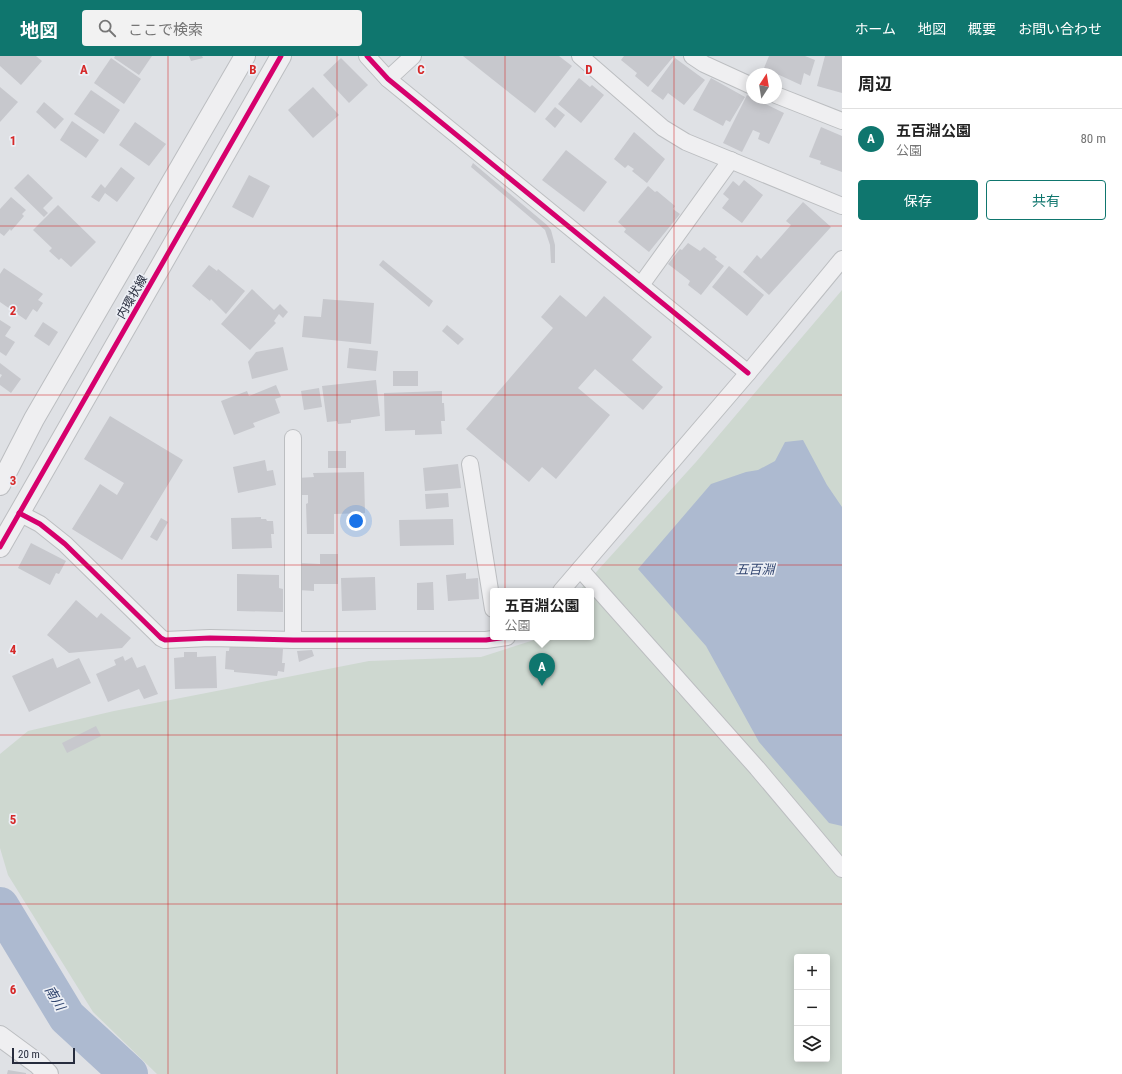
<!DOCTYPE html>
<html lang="ja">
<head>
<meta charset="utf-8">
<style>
	body { margin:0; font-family:"Roboto Condensed","Noto Sans JP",sans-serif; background:#f2f2f2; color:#222 }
	.controls { position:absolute; right:12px; bottom:12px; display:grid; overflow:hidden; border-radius:4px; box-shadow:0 2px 10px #0003 }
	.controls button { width:36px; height:36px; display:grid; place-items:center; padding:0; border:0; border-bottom:1px solid #e0e0e0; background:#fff; color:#222; font:20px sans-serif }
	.compass { position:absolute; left:746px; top:12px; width:36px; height:36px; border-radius:50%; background:#fff; box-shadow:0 2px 10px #0003; rotate:12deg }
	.scale { position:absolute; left:12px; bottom:10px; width:63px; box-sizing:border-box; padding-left:4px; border:2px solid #272c3d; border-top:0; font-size:11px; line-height:14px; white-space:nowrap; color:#272c3d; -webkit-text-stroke:3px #eceff5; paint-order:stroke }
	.you { position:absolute; left:356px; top:465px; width:14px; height:14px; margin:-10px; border:3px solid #fff; border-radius:50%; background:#1a73e8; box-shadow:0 0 0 6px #1a73e833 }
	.badge { display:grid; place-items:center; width:26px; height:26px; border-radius:50%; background:#0f766e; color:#fff; font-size:13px; font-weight:700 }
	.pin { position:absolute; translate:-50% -33px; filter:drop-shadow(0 1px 2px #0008) }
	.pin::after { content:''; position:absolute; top:21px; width:14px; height:12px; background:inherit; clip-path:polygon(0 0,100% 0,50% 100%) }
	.popup { position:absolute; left:490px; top:532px; width:104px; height:52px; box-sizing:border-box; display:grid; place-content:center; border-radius:4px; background:#fff; filter:drop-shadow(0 1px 3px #0005); font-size:13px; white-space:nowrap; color:#767676 }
	.popup b { font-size:15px; color:#222 }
	.popup::after { content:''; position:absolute; left:50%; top:100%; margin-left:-8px; border:8px solid transparent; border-top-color:#fff }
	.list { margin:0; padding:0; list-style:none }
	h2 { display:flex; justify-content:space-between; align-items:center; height:52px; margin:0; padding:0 16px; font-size:17px }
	h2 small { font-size:13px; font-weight:400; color:#767676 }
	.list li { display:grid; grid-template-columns:26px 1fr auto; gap:12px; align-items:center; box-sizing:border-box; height:60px; padding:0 16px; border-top:1px solid #e0e0e0 }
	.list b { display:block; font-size:15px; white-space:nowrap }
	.list p { margin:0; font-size:13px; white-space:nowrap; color:#767676 }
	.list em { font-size:13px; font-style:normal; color:#767676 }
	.actions { display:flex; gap:8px; padding:12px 16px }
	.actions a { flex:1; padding:9px 0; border:1px solid #0f766e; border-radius:4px; text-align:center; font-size:14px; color:#0f766e }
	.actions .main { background:#0f766e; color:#fff }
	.icon { flex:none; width:22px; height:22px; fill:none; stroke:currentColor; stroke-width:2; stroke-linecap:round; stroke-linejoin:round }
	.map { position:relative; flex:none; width:842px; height:1018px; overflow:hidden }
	header { display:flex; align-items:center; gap:24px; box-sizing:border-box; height:56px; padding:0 20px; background:#0f766e; color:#fff }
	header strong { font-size:19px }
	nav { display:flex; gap:22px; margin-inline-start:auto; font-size:14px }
	.search { width:280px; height:36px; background:#f2f2f2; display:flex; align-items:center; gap:10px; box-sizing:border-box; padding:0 14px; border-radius:4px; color:#767676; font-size:15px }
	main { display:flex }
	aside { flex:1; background:#fff }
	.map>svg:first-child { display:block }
</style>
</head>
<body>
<header>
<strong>地図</strong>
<div class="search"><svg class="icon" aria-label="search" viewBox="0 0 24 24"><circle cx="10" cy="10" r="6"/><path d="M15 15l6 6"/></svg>ここで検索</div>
<nav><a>ホーム</a><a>地図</a><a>概要</a><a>お問い合わせ</a></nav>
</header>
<main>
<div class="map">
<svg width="842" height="1018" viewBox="0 0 842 1018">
	<rect width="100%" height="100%" fill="#dfe1e5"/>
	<path fill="#ced8d0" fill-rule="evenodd" d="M842 234V1018H157L93 956 8 819 0 792V698L28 675 114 655 369 605 481 601 534 584 537 581H591V535H579L696 406ZM797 901H827V1003H797Z"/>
	<path fill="#adbad0" d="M803 384 827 429 842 451V770L829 767 759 686 706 590 638 513 711 428 746 416 758 414 775 405 785 386Z"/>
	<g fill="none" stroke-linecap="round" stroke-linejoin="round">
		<path stroke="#adbad0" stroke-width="38" d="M0 850 67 961 129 1018"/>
	</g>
	<g fill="#c7c8cd">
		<path d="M0 0H36L42 5 21 29 0 10Z"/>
		<path d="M115 0H152L139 19 114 2Z"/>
		<path d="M189 0H202L203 2 191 5Z"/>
		<path d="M463 0H559L572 10 535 57Z"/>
		<path d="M624 0H674L648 31 635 20 637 17 621 4Z"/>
		<path d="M769 0H805L815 4 810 20 804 17 801 29 764 12Z"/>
		<path d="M825 0H842V37L817 30Z"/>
		<path d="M111 2 141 23 124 48 94 27Z"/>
		<path d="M341 2 368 29 349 47 323 19Z"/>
		<path d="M675 2 705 24 684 49 668 37 663 44 651 35Z"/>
		<path d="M579 22 590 31 592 29 604 39 581 67 558 48Z"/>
		<path d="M711 22 745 41 730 66 726 64 723 70 693 54Z"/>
		<path d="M0 31 18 46 0 66Z"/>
		<path d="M313 31 339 59 313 82 288 54Z"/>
		<path d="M91 34 120 54 104 78 74 58Z"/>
		<path d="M747 39 784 57 769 88 758 83 760 77 753 74 742 96 723 87Z"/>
		<path d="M44 46 64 63 55 73 36 56Z"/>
		<path d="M555 51 565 59 555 72 545 63Z"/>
		<path d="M72 65 99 84 86 102 60 84Z"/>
		<path d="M135 66 166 88 149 110 119 89Z"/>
		<path d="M821 71 842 80V116L820 108 821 105 809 101Z"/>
		<path d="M634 76 665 103 647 127 632 115 634 113 628 109 625 112 614 103Z"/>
		<path d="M566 94 607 126 584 156 542 124Z"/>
		<path d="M473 107 547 169 551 174 555 189V207H551L550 189 545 174 471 111Z"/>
		<path d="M121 111 135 122 117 146 105 137 99 146 91 141 101 128 105 132Z"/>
		<path d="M28 118 53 142 43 152 48 157 44 161 14 132Z"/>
		<path d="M249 119 270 130 253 162 232 151Z"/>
		<path d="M744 124 763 139 742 167 722 152 729 143 723 138 733 125 739 130Z"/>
		<path d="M648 130 655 136 657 135 675 150 673 153 680 158 649 196 624 176 626 173 618 166Z"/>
		<path d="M11 141 26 154 22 158 24 160 11 175 10 173 4 180 0 177V153Z"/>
		<path d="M803 146 831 171 769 239 743 216 757 199 761 203 791 169 786 165Z"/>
		<path d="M58 149 96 186 71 211 61 202 59 204 49 195 52 192 33 174Z"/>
		<path d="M688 187 700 195 704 191 717 201 715 203 724 210 701 239 688 229 690 225 668 208 680 193 682 194Z"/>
		<path d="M383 204 433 245 429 251 379 209Z"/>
		<path d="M209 209 217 215 218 213 245 235 226 258 211 243 210 245 192 230Z"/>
		<path d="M729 210 764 239 747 260 712 231Z"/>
		<path d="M4 212 43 238 38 244 43 247 37 256 33 253 26 264 0 246V218Z"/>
		<path d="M252 233 274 254 280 248 288 256 283 262 279 258 274 265 276 267 250 294 221 268Z"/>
		<path d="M560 239 586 261 604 240 652 281 632 304 663 331 643 354 595 313 578 332 610 359 556 423 542 411 529 426 466 373 553 272 541 261Z"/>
		<path d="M323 243 374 247 371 288 302 281 304 260 321 261Z"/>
		<path d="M0 264 11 271 5 280 15 286 6 300 0 296Z"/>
		<path d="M43 266 58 276 49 290 34 280Z"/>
		<path d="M447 269 464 283 458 289 442 275Z"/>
		<path d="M283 291 288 314 252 323 248 306 256 296Z"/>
		<path d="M349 292 378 295 376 315 347 312Z"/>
		<path d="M0 307 21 323 11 337 0 329V322L2 319 0 318Z"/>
		<rect x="393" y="315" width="25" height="15"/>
		<path d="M376 324 380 360 351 364V367L338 368 337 365 327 366 322 330Z"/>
		<path d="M276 329 281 341 275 343 280 357 253 367 255 371 234 379 221 345 247 335 249 340Z"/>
		<path d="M319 332 322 351 304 354 301 335Z"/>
		<path d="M442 335V347H444L445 365H441L442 378 415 379V374L385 375 384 337Z"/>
		<path d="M110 360 183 404 122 504 72 473 100 428 117 439 124 427 84 403Z"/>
		<rect x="328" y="395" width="18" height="17"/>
		<path d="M265 404 267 415 273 414 276 429 238 437 233 411Z"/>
		<path d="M458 408 461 432 425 435 423 412Z"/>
		<path d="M364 416 365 457 334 458V478H307L306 448 308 447V439H297V422L314 421 313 417Z"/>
		<path d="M448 437 449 451 426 453 425 438Z"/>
		<path d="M261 461V463H266L267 465H273L274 478H271L272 492 232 493 231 462Z"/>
		<path d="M161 462 168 466 157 485 150 481Z"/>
		<path d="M453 463 454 489 400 490 399 464Z"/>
		<path d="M31 487 66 505 59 518 56 517 50 529 18 512Z"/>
		<path d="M320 498H338V528H314V535L298 534V507L320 508Z"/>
		<path d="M466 517V523L478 522 479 543 448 545 446 519Z"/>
		<path d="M237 518 279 519V532L283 533V556L237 555Z"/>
		<path d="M375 521 376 554 342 555 341 522Z"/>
		<path d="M433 526 434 554H417V527Z"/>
		<path d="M76 544 97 562 101 557 131 582 122 592 69 597 47 579Z"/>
		<path d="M230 588 283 593 282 607H285L284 616 278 615 277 620 234 616V614L225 613 226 595H229Z"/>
		<path d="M312 594 314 600 299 606 297 595Z"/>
		<path d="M184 596H197V601L216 600 217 632 175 633 174 602 184 601Z"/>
		<path d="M123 600 125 605 132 601 137 612 145 609 158 638 144 643 139 633 108 646 96 618 116 609 114 604Z"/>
		<path d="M53 602 57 612 79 602 91 627 29 656 12 620Z"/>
		<path d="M96 670 101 680 67 697 62 687Z"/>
		<path d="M8 1014 26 1017V1018H7Z"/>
	</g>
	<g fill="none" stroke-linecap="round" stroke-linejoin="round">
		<g stroke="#bcbec1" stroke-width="18">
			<g id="minor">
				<path d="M367 0 388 23 748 317"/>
				<path d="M580 0 663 72 686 86 842 150"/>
				<path d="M692 0 704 8 752 30"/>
				<path d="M388 23 413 0"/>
				<path d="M776 39 842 65"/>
				<path d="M641 229 731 104"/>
				<path d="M293 382V584"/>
				<path d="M470 408 493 553"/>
				<path d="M19 457 40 468 65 488 161 582 165 584 210 582 293 584H486L507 581"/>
				<path d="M580 513 757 712 842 813"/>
				<path d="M561 535 748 317 842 203"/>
			</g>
		</g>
		<g stroke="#bcbec1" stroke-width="22">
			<g id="tertiary">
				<path d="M0 429 34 363 245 0"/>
				<path d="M0 491 281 0"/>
				<path d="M0 980 38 1008 48 1018"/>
			</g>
		</g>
		<use href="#minor" stroke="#efeff1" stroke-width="16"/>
		<use href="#tertiary" stroke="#efeff1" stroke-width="20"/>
		<g stroke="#eceff5" stroke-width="8">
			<g id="cycleway">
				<path d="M367 0 388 23 748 317"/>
				<path d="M19 457 40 468 65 488 161 582 165 584 210 582 293 584H486L507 581"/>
				<path d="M0 491 281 0"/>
			</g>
		</g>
		<use href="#cycleway" stroke="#d6006c" stroke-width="5"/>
	</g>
	<path fill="none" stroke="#d62828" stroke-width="1" stroke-opacity="0.55" d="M168 0V1018M337 0V1018M505 0V1018M674 0V1018M0 170H842M0 339H842M0 509H842M0 679H842M0 848H842"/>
	<g text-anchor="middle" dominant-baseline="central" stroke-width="3.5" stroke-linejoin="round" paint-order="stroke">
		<g font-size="12" fill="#272c3d" stroke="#eceff5">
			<text transform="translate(132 241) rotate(-60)">内環状線</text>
		</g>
		<g font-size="13" font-style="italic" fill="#324670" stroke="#eceff5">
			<text x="755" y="513">五百淵</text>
			<text transform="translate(55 942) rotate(59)">南川</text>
		</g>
	</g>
	<g font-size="13" text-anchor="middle" font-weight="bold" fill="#d62828" stroke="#eceff5" stroke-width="3.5" stroke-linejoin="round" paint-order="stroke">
		<text x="84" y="18">A</text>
		<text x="253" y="18">B</text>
		<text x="421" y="18">C</text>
		<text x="589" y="18">D</text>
		<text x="13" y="89">1</text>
		<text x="13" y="259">2</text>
		<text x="13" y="429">3</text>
		<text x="13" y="598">4</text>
		<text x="13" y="768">5</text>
		<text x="13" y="938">6</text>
	</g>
</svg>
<div class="controls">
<button>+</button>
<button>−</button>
<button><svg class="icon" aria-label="layers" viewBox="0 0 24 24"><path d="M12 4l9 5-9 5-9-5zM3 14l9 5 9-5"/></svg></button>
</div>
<svg class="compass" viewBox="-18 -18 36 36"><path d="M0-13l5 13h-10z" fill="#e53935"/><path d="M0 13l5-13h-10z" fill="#767676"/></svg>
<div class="scale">20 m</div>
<div class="you"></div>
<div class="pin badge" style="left:542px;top:630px">A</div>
<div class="popup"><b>五百淵公園</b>公園</div>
</div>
<aside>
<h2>周辺<small></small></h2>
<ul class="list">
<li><span class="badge">A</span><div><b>五百淵公園</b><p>公園</p></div><em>80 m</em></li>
</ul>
<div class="actions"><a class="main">保存</a><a>共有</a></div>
</aside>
</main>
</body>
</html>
